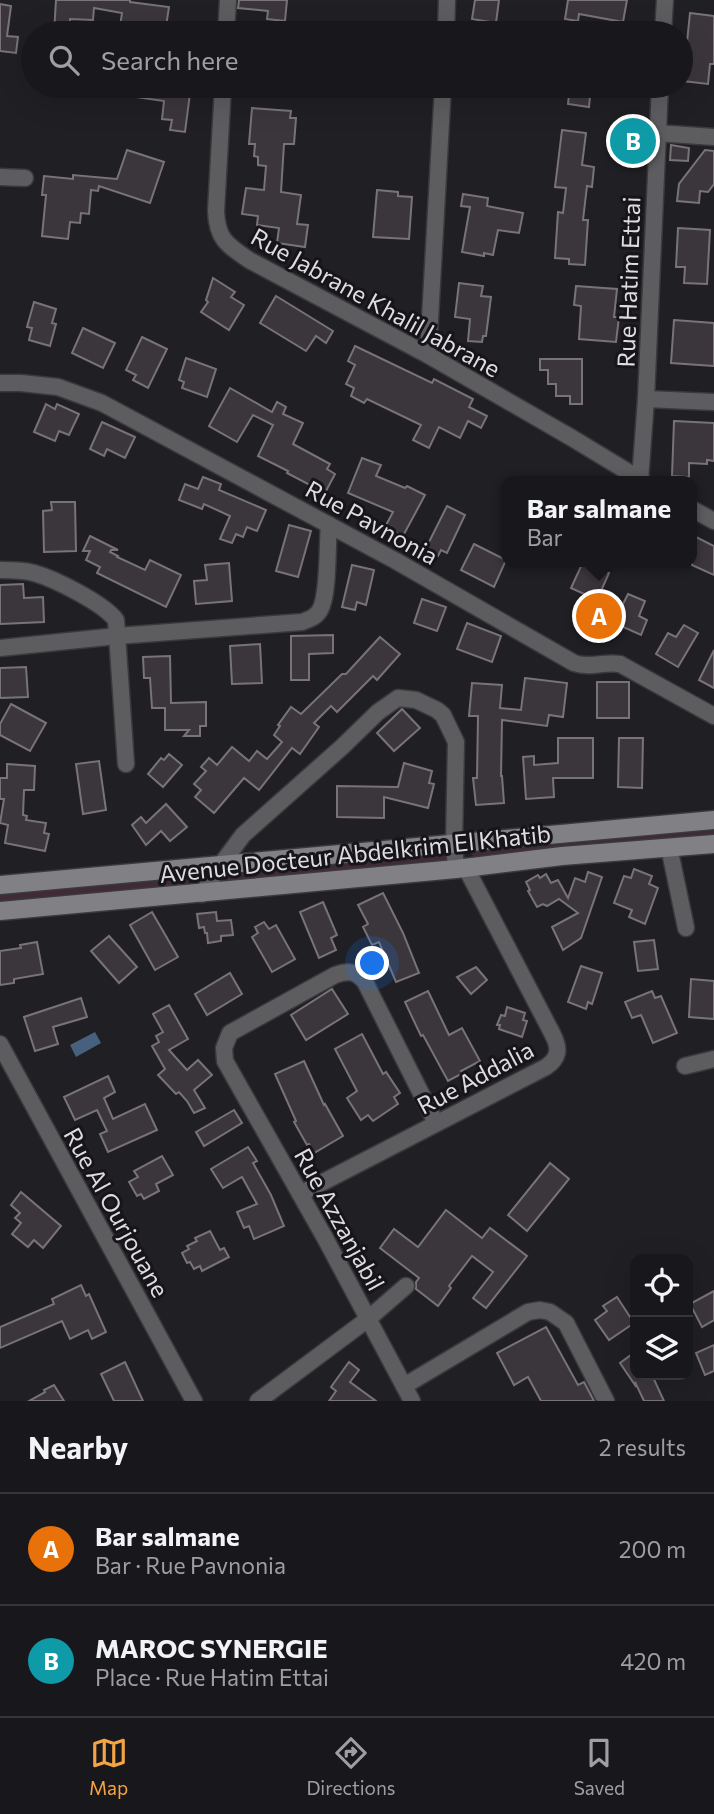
<!DOCTYPE html>
<html lang="en">
<head>
<meta charset="utf-8">
<style>
	body { margin:0; font-family:Commissioner,sans-serif; background:#212024; color:#f1f3f6 }
	.controls { position:absolute; right:21px; bottom:21px; display:grid; overflow:hidden; border-radius:14px; box-shadow:0 7px 28px #0002 }
	.controls button { width:63px; height:63px; display:grid; place-items:center; padding:0; border:0; border-bottom:2px solid #36363a; background:#18171b; color:#f1f3f6; font:35px sans-serif }
	.you { position:absolute; left:373px; top:964px; width:24px; height:24px; margin:-18px; border:5px solid #fff; border-radius:50%; background:#1a73e8; box-shadow:0 0 0 10px #1a73e833 }
	.badge { display:grid; place-items:center; width:46px; height:46px; border-radius:50%; background:#f4a444; color:#fff; font-size:23px; font-weight:700 }
	.pin { position:absolute; translate:-50% -50%; border:4px solid #fff; box-shadow:0 2px 7px #0006 }
	.popup { position:absolute; left:501px; top:476px; width:196px; height:91px; box-sizing:border-box; display:grid; place-content:center; border-radius:14px; background:#18171b; filter:drop-shadow(0 2px 5px #0005); font-size:23px; white-space:nowrap; color:#9f9fa3 }
	.popup b { font-size:26px; color:#f1f3f6 }
	.popup::after { content:''; position:absolute; left:50%; top:100%; margin-left:-14px; border:14px solid transparent; border-top-color:#18171b }
	.list { margin:0; padding:0; list-style:none }
	h2 { display:flex; justify-content:space-between; align-items:center; height:91px; margin:0; padding:0 28px; font-size:30px }
	h2 small { font-size:23px; font-weight:400; color:#9f9fa3 }
	.list li { display:grid; grid-template-columns:46px 1fr auto; gap:21px; align-items:center; box-sizing:border-box; height:112px; padding:0 28px; border-top:2px solid #36363a }
	.list b { display:block; font-size:26px; white-space:nowrap }
	.list p { margin:0; font-size:23px; white-space:nowrap; color:#9f9fa3 }
	.list em { font-size:23px; font-style:normal; color:#9f9fa3 }
	.icon { flex:none; width:38px; height:38px; fill:none; stroke:currentColor; stroke-width:2; stroke-linecap:round; stroke-linejoin:round }
	.map { position:relative; flex:none; width:714px; height:1401px; overflow:hidden }
	.search { position:absolute; background:#18171b; box-shadow:0 7px 28px #0002; left:21px; right:21px; top:21px; height:77px; display:flex; align-items:center; gap:18px; box-sizing:border-box; padding:0 24px; border-radius:38px; color:#9f9fa3; font-size:26px }
	.sheet { height:315px; background:#18171b }
	nav { display:flex; justify-content:space-around; align-items:center; box-sizing:border-box; height:98px; border-top:2px solid #36363a; background:#18171b; font-size:19px; color:#9f9fa3 }
	nav a { display:grid; justify-items:center; gap:4px }
	nav .on { color:#f4a444 }
	.map>svg:first-child { display:block }
</style>
</head>
<body>
<div class="map">
<svg width="714" height="1401" viewBox="0 0 714 1401">
	<rect width="100%" height="100%" fill="#201f24"/>
	<g fill="#402a34">
		<path d="M714 827V836L476 858 471 854 473 850Z"/>
		<path d="M446 854H447L449 860 447 861 228 881 225 878 228 873Z"/>
		<path d="M185 878 189 881 187 886 0 903V894Z"/>
	</g>
	<path fill="#47607d" d="M95 1032 101 1043 76 1057 70 1045Z"/>
	<g fill="#3b363b" stroke="#797378" stroke-width="2">
		<path d="M56 0H130V2L169 7 165 33H119L122 13 94 8 93 20 70 19V33H54Z"/>
		<path d="M239 0H287L285 21 267 19 268 11 238 8Z"/>
		<path d="M475 0H499L496 23 472 19Z"/>
		<path d="M568 0H627L623 22 579 14 578 21 565 19Z"/>
		<path d="M0 4 11 6 7 36 18 37 16 53 0 51Z"/>
		<path d="M690 13 714 16V64H710L708 84 683 81Z"/>
		<path d="M101 86H191L185 132 170 130 172 120 162 119 164 101 101 92Z"/>
		<path d="M570 86H591L589 107 568 104Z"/>
		<path d="M252 108 291 111 290 118H296L294 144H284L281 192 301 195 297 224 308 225 305 247 277 243 279 228 257 225 258 216 242 214 246 188 264 190 266 166 258 165V157L254 156 255 144H249Z"/>
		<path d="M627 129 639 131V152L627 153Z"/>
		<path d="M562 130 586 133 582 165 594 167 592 187 587 186 583 220H588L585 265 569 264V259L555 258 558 212 563 213 566 188 555 187Z"/>
		<path d="M671 145 689 148 688 161 670 160Z"/>
		<path d="M127 150 164 162 150 203 99 186 98 191 91 190 89 214 81 213 80 223 70 222 68 239 42 236 46 195H42L44 176 73 179V175L117 179Z"/>
		<path d="M705 150 714 151V184L708 192 700 191 699 203 677 201 679 184Z"/>
		<path d="M377 190 398 192V196L412 197 409 239 373 237Z"/>
		<path d="M463 194 488 198 487 206 523 213 519 233 498 230 493 255 484 253V256L462 252 470 207 461 206Z"/>
		<path d="M678 228 710 230 707 284 684 283 685 267H676Z"/>
		<path d="M213 278 235 292 231 297 244 305 229 330 201 312 208 302 206 300Z"/>
		<path d="M459 283 483 286 481 296 491 297 486 336H483L482 342 468 341 470 319 455 317Z"/>
		<path d="M576 286 617 289 614 317H619L616 342 579 339 581 306 574 305Z"/>
		<path d="M276 296 333 331 326 343 316 336 306 351 260 323Z"/>
		<path d="M34 302 56 309 52 323 56 324 50 346 29 340 32 328 27 327Z"/>
		<path d="M674 320 714 323V366L671 363Z"/>
		<path d="M83 328 115 343 103 368 72 353Z"/>
		<path d="M142 337 167 349 148 388 133 380 136 375 126 370Z"/>
		<path d="M355 346 432 383 434 379 473 399 469 407 487 416 481 428 468 421 460 438 439 427 429 448 413 440 421 425 367 399 364 403 351 396 354 388 346 384 355 365 348 361Z"/>
		<path d="M186 358 216 369 207 397 182 388 184 382 179 380Z"/>
		<path d="M540 359H582V404H570V396H556V384H548V370H540Z"/>
		<path d="M230 388 272 412 277 402 286 407 283 414 303 423 293 444 330 464 327 469 335 474 325 493 287 473 288 471 258 456 273 425 253 415 237 442 209 426Z"/>
		<path d="M46 404 55 409 57 404 79 414 69 435 59 431 55 441 34 432Z"/>
		<path d="M674 421 714 423V461L707 460V464L689 463V477L672 476Z"/>
		<path d="M102 422 135 437 125 458 107 449 104 456 90 449Z"/>
		<path d="M362 458 381 465 376 476 405 488 407 486 425 495 403 536 385 527 393 512 348 493Z"/>
		<path d="M203 477 221 484 219 490 266 510 257 531 247 527 243 537 236 534 232 543 220 539 230 516 204 504 202 509 179 500 185 484 198 489Z"/>
		<path d="M51 502H75L76 551 44 552 43 511 52 510Z"/>
		<path d="M447 506 465 515 447 553 441 550 438 556 425 550Z"/>
		<path d="M289 525 311 531 298 577 276 571Z"/>
		<path d="M692 535 714 546V575L692 565Z"/>
		<path d="M90 536 118 550H111L110 552 118 556 117 557 145 570 150 560 181 575 166 607 97 573 100 567 86 560 90 551H83Z"/>
		<path d="M474 544 506 560 494 587 461 570Z"/>
		<path d="M583 562 609 573 597 600 571 588Z"/>
		<path d="M229 563 232 601 196 604 194 581 207 580 205 565Z"/>
		<path d="M352 565 374 570 366 605 357 602 355 610 342 607Z"/>
		<path d="M23 584 24 598 43 597 44 622 0 624V585Z"/>
		<path d="M628 594 645 601 639 616 647 620 641 635 619 625 615 634 602 628 613 602 622 606Z"/>
		<path d="M422 599 446 607 437 631 414 623Z"/>
		<path d="M467 623 501 636 492 662 457 649Z"/>
		<path d="M684 625 698 633 678 667 656 654 668 633 676 637Z"/>
		<path d="M333 635V653L309 654V680H291V636Z"/>
		<path d="M380 637 400 654 377 680 373 676 337 712 331 706 314 723 319 727 300 754 292 748 259 790 244 778 214 813 195 797 201 790 194 784 206 771 201 767 209 758 217 765 232 747 249 761 257 751 267 759 282 742 274 735 280 726 278 725 291 707 301 714 342 674H346Z"/>
		<path d="M260 644 262 683 232 684 230 646Z"/>
		<path d="M714 650V688L699 680Z"/>
		<path d="M170 656 171 703 206 702V726H200V736H184L189 730H165V708H152L150 678H144L143 657Z"/>
		<path d="M26 667 28 697 0 698V668Z"/>
		<path d="M525 678 567 683 563 717 549 715 547 726 502 720 501 776H502L504 803 476 805 473 778H477L478 716H469L472 683 502 685 500 708 521 710Z"/>
		<rect x="597" y="682" width="32" height="36"/>
		<path d="M11 704 46 723 30 751 0 735V724Z"/>
		<path d="M402 709 420 728 394 751 377 733Z"/>
		<path d="M558 738H593V778H553L554 797 526 799 523 757 534 756V765L558 763Z"/>
		<path d="M619 738H643L642 788 618 787Z"/>
		<path d="M169 754 182 765 163 787 148 774 161 758 164 760Z"/>
		<path d="M99 761 106 810 83 814 76 764Z"/>
		<path d="M404 763 432 771 429 783 434 784 428 808 384 797V818L337 817V786L398 787Z"/>
		<path d="M7 764 35 766 34 790H24L23 815 27 816 26 820 46 823 44 833 49 834 45 851 5 843 8 825 0 823 4 799H0V778H7Z"/>
		<path d="M166 804 187 827 170 841 161 831 146 845 132 825 141 817 146 823Z"/>
		<path d="M634 869 652 876 649 884 658 888 645 924 629 917 632 910 614 903 624 876 631 878Z"/>
		<path d="M588 872 602 877 581 938 563 950 552 927 578 913 559 899 547 906 543 904 537 907 528 891 530 890 526 882 538 875 540 878 546 874 551 883 558 880 568 898 575 878 585 882Z"/>
		<path d="M383 893 403 933 419 973 396 982 379 942 372 945 363 927 368 924 358 905Z"/>
		<path d="M323 902 337 935 331 938 336 950 319 958 300 912Z"/>
		<path d="M152 912 178 957 155 970 130 925Z"/>
		<path d="M216 912 217 921 231 920 233 935 221 936V941L208 943 207 933H205L204 927 199 928 197 914Z"/>
		<path d="M264 922 269 929 276 925 295 959 272 972 252 937 258 933 255 927Z"/>
		<path d="M109 936 137 967 119 983 91 951Z"/>
		<path d="M654 940 658 969 638 971 634 942Z"/>
		<path d="M37 942 43 974 14 979V983L0 985V951L21 948 20 945Z"/>
		<path d="M581 966 602 973 592 1004 588 1002 586 1009 568 1002Z"/>
		<path d="M476 967 487 980 471 994 457 977Z"/>
		<path d="M230 973 242 994 207 1015 195 994Z"/>
		<path d="M691 979 714 981V1019L689 1017Z"/>
		<path d="M332 989 348 1014 306 1040 291 1015Z"/>
		<path d="M428 991 449 1035 462 1028 480 1061 461 1071 463 1073 448 1081 423 1035 421 1036 405 1002Z"/>
		<path d="M652 991 655 998 661 996 677 1033 653 1043 641 1015 632 1018 625 1002Z"/>
		<path d="M81 998 87 1017 53 1027 58 1044 35 1051 24 1017Z"/>
		<path d="M169 1005 188 1039 169 1050 187 1070 198 1060 212 1075 194 1090 205 1108 194 1113 187 1101 179 1092 176 1094 158 1075 165 1069 152 1046 159 1042 156 1036 163 1032 153 1014Z"/>
		<path d="M507 1007 525 1013 523 1020 527 1021 522 1037 499 1029 500 1025H497L501 1015 505 1016Z"/>
		<path d="M362 1034 383 1074 386 1072 400 1093 394 1097 398 1104 373 1121 368 1115 361 1120 347 1098 357 1091 335 1049Z"/>
		<path d="M304 1061 324 1105 325 1104 343 1136 314 1153 309 1144 307 1145 294 1122 296 1121 275 1074Z"/>
		<path d="M108 1076 115 1092 104 1098 113 1119 145 1104 157 1130 108 1152 100 1134 107 1131 97 1110 75 1120 64 1097Z"/>
		<path d="M234 1110 242 1123 204 1146 196 1132Z"/>
		<path d="M248 1147 257 1161 253 1163 271 1195 284 1226 254 1239 249 1226 244 1228 237 1212 257 1204 242 1177 223 1188 211 1169Z"/>
		<path d="M162 1156 173 1175 156 1184 159 1191 144 1199 141 1194 137 1196 129 1182 138 1177 134 1171Z"/>
		<path d="M550 1163 569 1179 527 1231 508 1215Z"/>
		<path d="M21 1192 61 1226 43 1248 34 1240 28 1247 12 1234 21 1223 15 1218 20 1213 11 1205Z"/>
		<path d="M446 1210 482 1238 490 1228 527 1256 486 1308 473 1298 493 1272 472 1256 449 1286 451 1288 438 1306 416 1289V1282L419 1278 380 1248 394 1229 418 1247Z"/>
		<path d="M210 1231 220 1250 224 1248 229 1257 202 1271 200 1266 194 1269 190 1262 187 1263 182 1253 189 1249 187 1246 197 1241 195 1238Z"/>
		<path d="M81 1285 86 1296 89 1294 106 1332 92 1339 88 1330 70 1339 62 1321 0 1348V1327L54 1304 52 1299Z"/>
		<path d="M714 1291V1320L702 1327 690 1304Z"/>
		<path d="M617 1297 634 1323 609 1340 595 1320 607 1311 603 1306Z"/>
		<path d="M546 1327 578 1385 584 1382 594 1401H541L528 1377 514 1385 497 1353Z"/>
		<path d="M714 1345V1371L705 1375 696 1353Z"/>
		<path d="M635 1352V1375H652L664 1401H644L635 1382V1385L620 1363Z"/>
		<path d="M125 1362 143 1401H114L101 1374Z"/>
		<path d="M349 1362 359 1370 350 1382 376 1401H329L336 1391 331 1387Z"/>
		<path d="M54 1385 64 1401H29L45 1392 44 1390Z"/>
	</g>
	<g fill="none" stroke-linecap="round" stroke-linejoin="round">
		<g stroke="#3a393e" stroke-width="19">
			<g id="minor">
				<path d="M226 33 228 0"/>
				<path d="M446 33 447 0"/>
				<path d="M663 33 665 0"/>
				<path d="M223 86 216 211C217 239 227 245 249 260L428 355 572 438 643 481"/>
				<path d="M657 133 714 137"/>
				<path d="M0 177 25 178"/>
				<path d="M428 355 443 86"/>
				<path d="M0 383H21L58 387 102 403 396 561 574 663C592 669 603 661 620 664L714 716"/>
				<path d="M646 399 714 402"/>
				<path d="M640 480 646 399 660 86"/>
				<path d="M692 509 714 521"/>
				<path d="M0 570C11 570 23 570 34 573 55 579 103 603 116 620L126 764"/>
				<path d="M0 648 117 636 302 622C310 619 316 617 320 610 329 595 327 544 329 525"/>
				<path d="M669 847 686 928"/>
				<path d="M202 894 220 866 243 835 342 747 378 712 398 698 416 700 437 710 443 715 456 742 454 844 456 869"/>
				<path d="M0 1044 194 1401"/>
				<path d="M685 1066 714 1059"/>
				<path d="M300 1194 546 1067C559 1058 560 1049 553 1035L466 868"/>
				<path d="M404 1386 528 1312 540 1310 550 1312 566 1323 606 1401"/>
				<path d="M258 1401 368 1319 406 1286"/>
				<path d="M412 1401 325 1238 225 1061 224 1048 230 1033 335 975C348 970 356 971 365 982L436 1123"/>
			</g>
		</g>
		<g stroke="#3a393e" stroke-width="21">
			<g id="secondary">
				<path d="M0 885 714 820"/>
				<path d="M0 911 456 869 562 856 714 844"/>
			</g>
		</g>
		<use href="#minor" stroke="#5d5d60" stroke-width="16"/>
		<use href="#secondary" stroke="#808085" stroke-width="18"/>
	</g>
	<g text-anchor="middle" dominant-baseline="central" stroke-width="6" stroke-linejoin="round" paint-order="stroke">
		<g font-size="24" fill="#dddcdf" stroke="#17151a">
			<text transform="translate(628 282) rotate(-88)">Rue Hatim Ettai</text>
			<text transform="translate(376 302) rotate(29)">Rue Jabrane Khalil Jabrane</text>
			<text transform="translate(372 522) rotate(29)">Rue Pavnonia</text>
			<text transform="translate(355 853) rotate(-6)">Avenue Docteur Abdelkrim El Khatib</text>
			<text transform="translate(475 1077) rotate(-28)">Rue Addalia</text>
			<text transform="translate(117 1212) rotate(61)">Rue Al Ourjouane</text>
			<text transform="translate(340 1219) rotate(61)">Rue Azzanjabil</text>
		</g>
	</g>
</svg>
<div class="controls">
<button><svg class="icon" aria-label="locate" viewBox="0 0 24 24"><circle cx="12" cy="12" r="6"/><path d="M12 2v4M12 18v4M2 12h4M18 12h4"/></svg></button>
<button><svg class="icon" aria-label="layers" viewBox="0 0 24 24"><path d="M12 4l9 5-9 5-9-5zM3 14l9 5 9-5"/></svg></button>
</div>
<div class="you"></div>
<div class="pin badge" style="left:599px;top:616px;background:#e8710a">A</div>
<div class="popup"><b>Bar salmane</b>Bar</div>
<div class="pin badge" style="left:633px;top:141px;background:#0f9aa8">B</div>
<div class="search"><svg class="icon" aria-label="search" viewBox="0 0 24 24"><circle cx="10" cy="10" r="6"/><path d="M15 15l6 6"/></svg>Search here</div>
</div>
<section class="sheet">
<h2>Nearby<small>2 results</small></h2>
<ul class="list">
<li><span class="badge" style="background:#e8710a">A</span><div><b>Bar salmane</b><p>Bar · Rue Pavnonia</p></div><em>200 m</em></li>
<li><span class="badge" style="background:#0f9aa8">B</span><div><b>MAROC SYNERGIE</b><p>Place · Rue Hatim Ettai</p></div><em>420 m</em></li>
</ul>
</section>
<nav>
<a class="on"><svg class="icon" aria-label="map" viewBox="0 0 24 24"><path d="M3 6l6-2 6 2 6-2v14l-6 2-6-2-6 2zM9 4v14M15 6v14"/></svg>Map</a>
<a><svg class="icon" aria-label="directions" viewBox="0 0 24 24"><path d="M12 3l9 9-9 9-9-9zM9 14v-3h6M13 9l2 2-2 2"/></svg>Directions</a>
<a><svg class="icon" aria-label="saved" viewBox="0 0 24 24"><path d="M7 4h10v16l-5-4-5 4z"/></svg>Saved</a>
</nav>
</body>
</html>
